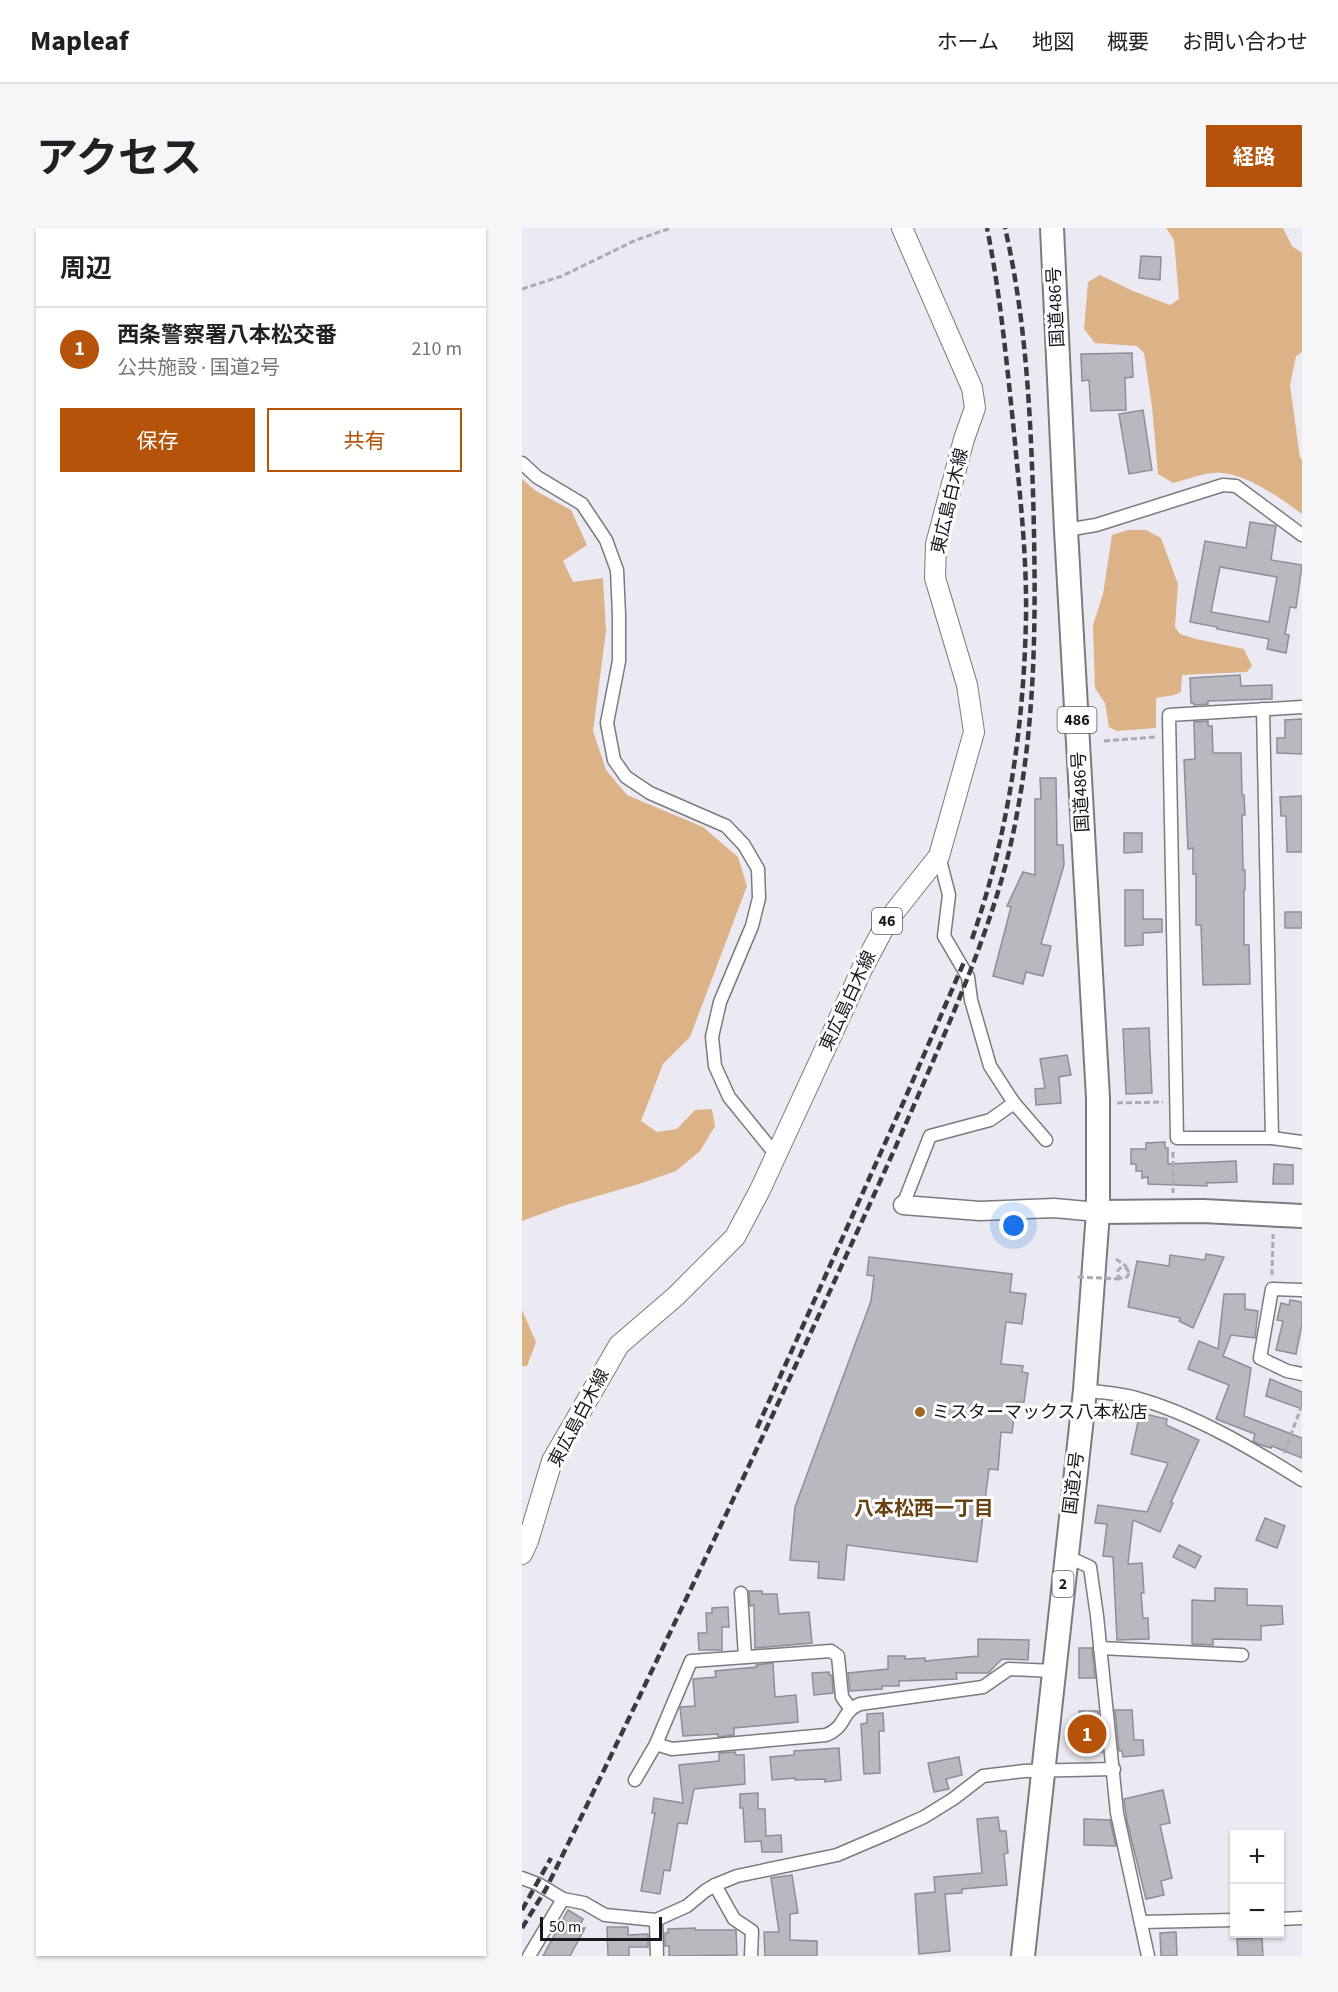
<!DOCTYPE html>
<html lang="ja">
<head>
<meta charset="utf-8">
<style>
	body { margin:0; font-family:"Source Sans 3","Noto Sans JP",sans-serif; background:#f6f6f6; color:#202124 }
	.controls { position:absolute; right:18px; bottom:18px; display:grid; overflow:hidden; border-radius:0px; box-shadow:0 2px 4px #0004 }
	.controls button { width:54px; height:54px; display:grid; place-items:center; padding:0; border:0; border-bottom:2px solid #e0e0e0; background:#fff; color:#202124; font:30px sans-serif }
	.scale { position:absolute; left:18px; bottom:15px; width:122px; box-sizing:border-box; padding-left:6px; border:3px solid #18181a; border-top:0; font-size:16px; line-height:21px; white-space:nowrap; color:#18181a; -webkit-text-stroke:4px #fff; paint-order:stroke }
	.you { position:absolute; left:492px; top:998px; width:21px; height:21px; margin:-15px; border:4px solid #fff; border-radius:50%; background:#1a73e8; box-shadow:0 0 0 9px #1a73e833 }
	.badge { display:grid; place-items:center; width:39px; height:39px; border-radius:50%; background:#b45309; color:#fff; font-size:20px; font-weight:700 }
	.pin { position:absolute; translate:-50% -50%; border:3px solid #fff; box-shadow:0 2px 6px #0006 }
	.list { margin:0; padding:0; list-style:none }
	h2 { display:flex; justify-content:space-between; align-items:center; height:78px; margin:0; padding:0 24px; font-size:26px }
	h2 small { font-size:20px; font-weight:400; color:#757577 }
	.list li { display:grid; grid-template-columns:39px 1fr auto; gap:18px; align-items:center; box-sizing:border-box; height:84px; padding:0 24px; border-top:2px solid #e0e0e0 }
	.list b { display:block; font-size:22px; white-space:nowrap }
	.list p { margin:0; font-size:20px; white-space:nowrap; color:#757577 }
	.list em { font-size:20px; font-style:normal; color:#757577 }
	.actions { display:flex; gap:12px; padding:18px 24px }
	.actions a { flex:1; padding:14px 0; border:2px solid #b45309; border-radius:0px; text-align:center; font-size:21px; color:#b45309 }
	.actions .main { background:#b45309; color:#fff }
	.map { position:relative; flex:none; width:780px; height:1728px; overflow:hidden; border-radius:0px }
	header { display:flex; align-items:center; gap:36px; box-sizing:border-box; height:84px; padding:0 30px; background:#fff; border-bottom:2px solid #e0e0e0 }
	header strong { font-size:28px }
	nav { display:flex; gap:33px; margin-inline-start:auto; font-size:21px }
	.intro { display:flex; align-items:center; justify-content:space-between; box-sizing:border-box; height:144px; padding:0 36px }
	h1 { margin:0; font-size:42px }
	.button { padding:15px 27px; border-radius:0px; background:#b45309; color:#fff; font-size:21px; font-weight:700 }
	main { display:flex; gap:36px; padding:0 36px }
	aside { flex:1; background:#fff; border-radius:0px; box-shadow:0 2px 4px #0004 }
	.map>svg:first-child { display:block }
</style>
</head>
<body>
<header>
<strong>Mapleaf</strong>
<nav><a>ホーム</a><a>地図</a><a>概要</a><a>お問い合わせ</a></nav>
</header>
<div class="intro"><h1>アクセス</h1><a class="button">経路</a></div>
<main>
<aside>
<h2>周辺<small></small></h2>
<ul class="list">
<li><span class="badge">1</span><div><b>西条警察署八本松交番</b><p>公共施設 · 国道2号</p></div><em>210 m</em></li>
</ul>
<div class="actions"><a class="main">保存</a><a>共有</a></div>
</aside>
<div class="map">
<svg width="780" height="1728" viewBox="0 0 780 1728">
	<rect width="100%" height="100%" fill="#ebeaf2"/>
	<g fill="#dcb386">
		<path d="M644 0H761L770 18 780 25V124L774 128 768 157 778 230 780 231V286C760 271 718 241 692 245 678 246 664 252 651 255L636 246 630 179 622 125 615 118 573 115 562 101 566 54 578 47 611 63 648 77 657 71 652 12Z"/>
		<path d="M0 251 14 263 49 282 65 317 41 333 51 354 81 350 84 403 71 503 84 542 105 567 181 599 216 629 225 658 168 809 141 836 119 893 135 904 155 901 173 882 190 881 193 898 178 923 154 943 117 956 41 978 0 993Z"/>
		<path d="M606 302H624L639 310 656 356 653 399 658 406 674 411 722 421 730 438 725 444 660 447 659 464 652 467 634 470V500L595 503 587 499 583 475 573 460 571 397 581 366 590 307Z"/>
		<path d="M0 1082 14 1114 5 1138H0Z"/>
	</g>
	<g fill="#b8b8bf" stroke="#8e8e95" stroke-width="1.5" fill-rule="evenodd">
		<path d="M619 28 639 29 638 52 617 50Z"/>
		<path d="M610 125 611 149 603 150 604 182 569 183 567 152 560 153 559 126Z"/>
		<path d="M621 182 630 242 607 246 597 186Z"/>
		<path d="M728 294 754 298 749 332 780 337 774 380 768 379 763 406 767 407 764 425 745 421 747 411 695 401V399L668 394 683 313 724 320ZM698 339 755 349 747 394 689 384Z"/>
		<path d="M718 447 719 458 750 457V471L686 473V476L672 477V475H669L668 450Z"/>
		<path d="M780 491V526L755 525V510H763V492Z"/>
		<path d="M686 493V498H690L691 525H719L720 567H722L723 587H720L721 642H723V662L722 663V717H727L728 756 681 757 679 697H674V646H671V620L666 621 662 532 673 531 672 494Z"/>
		<path d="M518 550H534L535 617H541L542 637 519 716 529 718 521 748 504 744 501 756 471 748 489 679 485 678 501 644 513 647V571H519Z"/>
		<path d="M780 568V624H765L764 588H759L758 569Z"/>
		<path d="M602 605H620V624L602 625Z"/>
		<path d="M603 662H621V691H640V704L621 705V717L603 718Z"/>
		<rect x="763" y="684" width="17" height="16"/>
		<path d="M627 800 630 865 604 866 601 801Z"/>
		<path d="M545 827 549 847 537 849 539 875 514 877 513 861 523 860 518 831Z"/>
		<path d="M643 914V920H646V936L714 933 715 954 684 955 685 958 626 956V949L620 950V943H614V936H609V921H624V915Z"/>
		<path d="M752 936 771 937V956H751Z"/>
		<path d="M684 1026 702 1029 671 1100 657 1093 658 1090 606 1079 615 1033 647 1038 648 1027 683 1032Z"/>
		<path d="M347 1029 490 1046 488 1064 504 1066 500 1096 484 1094 479 1136 501 1138 500 1144 506 1145 502 1174H494L490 1205 479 1204 476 1242 467 1241 455 1334 325 1317 322 1352 296 1350 297 1334 268 1332 273 1279 349 1073 352 1048 345 1047Z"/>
		<path d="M702 1066H723V1081L736 1083 733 1110 709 1107 701 1128 729 1140 722 1188 780 1210V1230L750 1218 749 1220 736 1216 731 1213 733 1206 694 1191 707 1157 666 1141 677 1113 696 1121Z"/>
		<path d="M768 1072 780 1074V1096L774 1126 754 1122 761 1093 755 1092 759 1075 767 1077Z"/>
		<path d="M748 1151 780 1164V1181L744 1168Z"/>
		<path d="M618 1185 645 1191 644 1197 677 1212 649 1274 651 1275 638 1304 611 1292 606 1336 620 1335 622 1365H619L621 1390H626L627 1411 595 1412 591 1329 581 1328 585 1296 573 1295 576 1277 625 1284 646 1235 609 1226Z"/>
		<path d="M743 1290 763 1298 755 1320 734 1312Z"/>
		<path d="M657 1317 679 1328 673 1340 651 1329Z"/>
		<path d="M693 1360 725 1361V1377L760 1378 761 1396 739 1398V1412L691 1411V1417L670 1416V1372L693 1373Z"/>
		<path d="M227 1363H240V1366H255L257 1386 287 1384 290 1415 233 1420 232 1377 228 1378Z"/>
		<path d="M206 1379 207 1399H200V1422H177L176 1405H185L184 1385H190V1380Z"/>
		<path d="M456 1411 507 1412 506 1432 480 1431 466 1445H434L435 1451 377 1453V1458H360V1461L328 1463 326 1445 366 1441V1428H383V1431L403 1430V1433L456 1428Z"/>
		<path d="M557 1420H570L573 1450H557Z"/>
		<path d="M251 1435 253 1469 274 1467 276 1494 212 1500V1507L196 1509V1506L161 1508 158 1479 173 1478 171 1451 194 1449 193 1443 235 1439 234 1437Z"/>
		<path d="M307 1444V1447H310L311 1465 292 1467 290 1445Z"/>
		<path d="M593 1482H610L612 1512H621L622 1527 601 1529 600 1523H597Z"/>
		<path d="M557 1483H576L580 1524H569V1512L549 1513V1498H557Z"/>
		<path d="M361 1485 362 1503H357L358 1545 342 1546 339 1496 345 1495V1486Z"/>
		<path d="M317 1520 319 1552 303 1554V1551L273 1552V1550L250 1552 248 1529 272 1527V1523Z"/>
		<path d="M213 1524 214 1527H222L223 1556 172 1561 165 1596 156 1595 148 1643 142 1642 138 1666 119 1663 133 1585H130L132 1570 161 1575 157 1537 197 1533V1525Z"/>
		<path d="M437 1529 440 1547 424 1551 427 1561 412 1564 406 1535Z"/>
		<path d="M641 1562 648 1595 638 1597 650 1650 639 1653 642 1667 624 1671 605 1593 602 1571Z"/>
		<path d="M236 1565V1581H243L244 1608 259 1607 260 1624H240L239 1613 223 1614 221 1580H218V1566Z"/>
		<path d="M476 1589 478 1603H484L486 1625 482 1626 485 1657 440 1661V1665L423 1666 428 1723 397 1726 393 1666 413 1664 412 1649 460 1645 455 1591Z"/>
		<path d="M562 1591 588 1592 594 1618 562 1617Z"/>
		<path d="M270 1647 276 1685 268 1686V1712L295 1713V1728H243L242 1704H257L249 1650Z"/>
		<path d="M46 1682 61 1691 56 1701 63 1700 48 1728H21Z"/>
		<path d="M85 1699H106V1707L126 1706V1719H107V1728H86Z"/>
		<path d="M173 1700V1702H214L215 1727 147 1728V1718H143V1705H146V1701Z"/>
		<path d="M654 1704 655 1728H639L638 1705Z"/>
		<path d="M740 1710 741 1728H716L715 1711Z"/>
	</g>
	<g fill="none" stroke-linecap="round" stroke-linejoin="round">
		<g stroke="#7a7a81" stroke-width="15">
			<g id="street">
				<path d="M0 235 15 249 60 276 84 312 95 342 97 387V433L85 495 92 532 104 549 128 565 204 598 222 617 236 641 237 670 230 698 198 774 190 809 193 838 207 869 254 927"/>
				<path d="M544 302 574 297 701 257 714 258 780 307"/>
				<path d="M780 479 647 487 655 910H750L780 914"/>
				<path d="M741 481 750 910"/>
				<path d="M417 628 427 667 422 708 446 749 449 772 468 838 492 875 524 912"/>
				<path d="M381 977 408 908 468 892 492 875"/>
				<path d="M780 1062 750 1061 738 1130 765 1143 780 1146"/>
				<path d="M563 1162C580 1165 598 1165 614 1170 672 1186 729 1220 780 1252"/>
				<path d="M544 1328 568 1339 575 1388 595 1585 626 1728"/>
				<path d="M219 1365 223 1429"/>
				<path d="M578 1420 720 1427"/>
				<path d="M134 1516 150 1521 304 1507C326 1498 318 1484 338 1476L461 1459 487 1441 531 1443"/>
				<path d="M113 1552 134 1516 169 1433 309 1423 316 1428 320 1469 328 1480"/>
				<path d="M0 1650 16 1656 41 1671 62 1675 83 1687 134 1692 165 1678 183 1663 193 1657 215 1648 315 1627 362 1607 402 1589 431 1571 461 1548 502 1543 592 1541"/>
				<path d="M193 1657 212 1691 230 1703 229 1728"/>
				<path d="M758 1691 780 1690"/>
				<path d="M134 1692 135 1728"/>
				<path d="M619 1694 712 1692"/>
				<path d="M7 1728 41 1671"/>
			</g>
		</g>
		<g stroke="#7a7a81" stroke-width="21">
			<path id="secondary" d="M381 977 458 983 532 980 576 984"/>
		</g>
		<g stroke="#7a7a81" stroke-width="22">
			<path id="primary" d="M0 1326 6 1313 30 1233 97 1117 154 1068 213 1009 238 962 340 741 366 692 417 628 452 504 445 457 413 350 414 316 442 211 453 180 450 160 380 0"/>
		</g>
		<g stroke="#7a7a81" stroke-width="26">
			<g id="highway">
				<path d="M576 984 681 983 780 988"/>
				<path d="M501 1728 563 1162 576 984V870L544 302 530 0"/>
			</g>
		</g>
		<g stroke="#ababb1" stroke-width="3" stroke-dasharray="6 3" stroke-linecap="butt">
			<path d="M0 61 40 48 114 12 149 0"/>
			<path d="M582 513 634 509"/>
			<path d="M595 875 641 874"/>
			<path d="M651 924V965"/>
			<path d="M594 1031 605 1039"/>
			<circle cx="601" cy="1045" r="5.5"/>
			<path d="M750 1047 751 1006"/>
			<path d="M762 1225 780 1177"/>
		</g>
		<use href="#street" stroke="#fff" stroke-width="12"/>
		<use href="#secondary" stroke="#fff" stroke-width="18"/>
		<use href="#primary" stroke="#fff" stroke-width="20"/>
		<use href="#highway" stroke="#fff" stroke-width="22"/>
		<g stroke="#3b3a3d" stroke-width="4.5" stroke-dasharray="9 4.5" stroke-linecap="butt">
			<path d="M450 711C486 608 502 498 504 389 505 324 497 259 491 194 484 129 478 64 465 0"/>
			<path d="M235 1200 382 873 442 734"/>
			<path d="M0 1682 29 1630"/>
			<path d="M0 1700 24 1661C127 1451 227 1240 324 1028 360 950 395 872 428 793 455 728 481 661 494 591 515 483 514 374 511 264 508 177 503 86 483 0"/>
		</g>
		<path stroke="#ababb1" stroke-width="3" stroke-dasharray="6 3" stroke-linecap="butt" d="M556 1049 600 1051"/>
	</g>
	<circle fill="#9f6823" stroke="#fff" stroke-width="2" cx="398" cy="1184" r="6"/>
	<g text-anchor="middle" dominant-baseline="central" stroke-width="6" stroke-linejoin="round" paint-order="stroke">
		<g fill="#fff" stroke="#5d5d5f" stroke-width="1.5">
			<rect x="535.5" y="479" width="39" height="26" rx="4.5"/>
			<rect x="350" y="680" width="30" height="26" rx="4.5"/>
			<rect x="530.5" y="1343" width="21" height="26" rx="4.5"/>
		</g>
		<g font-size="16" font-weight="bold" fill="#18181a">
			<text x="555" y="492">486</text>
			<text x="365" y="693">46</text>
			<text x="541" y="1356">2</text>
		</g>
		<g font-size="18" fill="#18181a" stroke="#fff">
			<text transform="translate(534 79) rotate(-93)">国道486号</text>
			<text transform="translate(428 273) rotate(-77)">東広島白木線</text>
			<text transform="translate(559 564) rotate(-93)">国道486号</text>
			<text transform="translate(326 773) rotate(-65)">東広島白木線</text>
			<text transform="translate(57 1190) rotate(-62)">東広島白木線</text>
			<text transform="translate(552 1255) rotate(-83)">国道2号</text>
		</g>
		<g font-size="18" fill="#18181a" stroke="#fff" text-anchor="start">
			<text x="410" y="1184">ミスターマックス八本松店</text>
		</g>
		<g font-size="20" font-weight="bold" fill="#684212" stroke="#fff">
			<text x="402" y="1281">八本松西一丁目</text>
		</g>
	</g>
</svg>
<div class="controls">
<button>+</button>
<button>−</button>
</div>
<div class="scale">50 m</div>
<div class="you"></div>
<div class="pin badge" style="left:565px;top:1506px">1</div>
</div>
</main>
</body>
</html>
